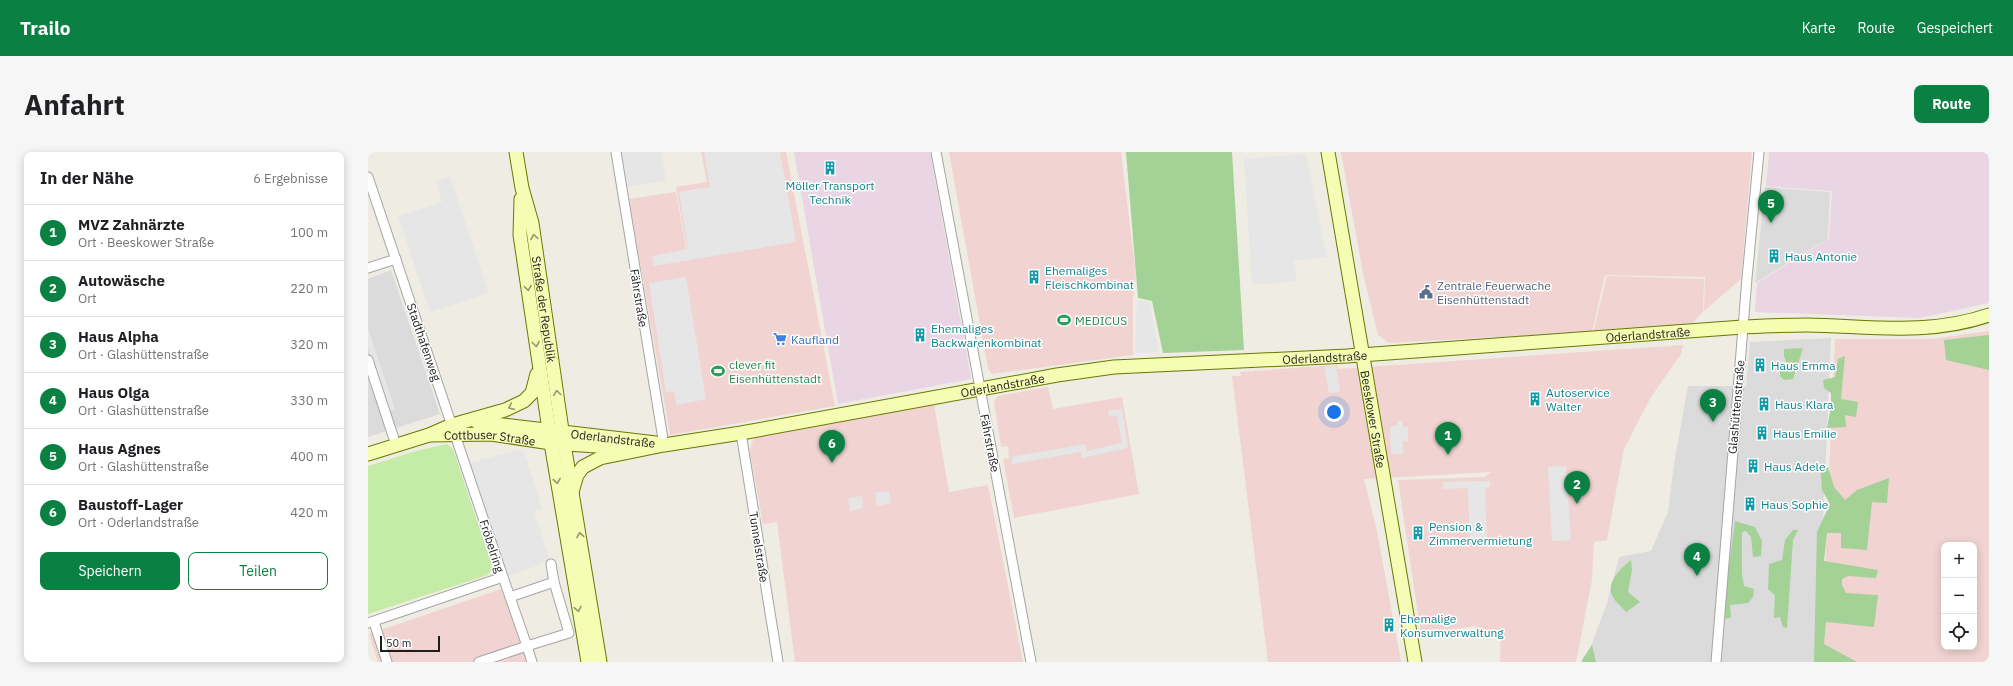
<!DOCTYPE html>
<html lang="de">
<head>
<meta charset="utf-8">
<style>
	body { margin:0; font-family:"IBM Plex Sans",sans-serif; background:#f6f6f6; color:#202124 }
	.controls { position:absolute; right:12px; bottom:12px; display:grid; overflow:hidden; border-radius:8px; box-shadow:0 2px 10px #0003 }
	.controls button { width:36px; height:36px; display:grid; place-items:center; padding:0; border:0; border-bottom:1px solid #e0e0e0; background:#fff; color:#202124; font:20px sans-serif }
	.scale { position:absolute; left:12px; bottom:10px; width:60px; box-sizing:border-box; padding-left:4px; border:2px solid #1e1e1e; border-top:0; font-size:11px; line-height:14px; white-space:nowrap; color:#1e1e1e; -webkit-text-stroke:3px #fff; paint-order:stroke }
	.you { position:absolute; left:966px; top:260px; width:14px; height:14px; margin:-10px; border:3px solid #fff; border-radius:50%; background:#1a73e8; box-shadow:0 0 0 6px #1a73e833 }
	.badge { display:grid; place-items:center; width:26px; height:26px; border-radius:50%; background:#0b8043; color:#fff; font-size:13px; font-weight:700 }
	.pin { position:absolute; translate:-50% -33px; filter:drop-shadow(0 1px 2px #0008) }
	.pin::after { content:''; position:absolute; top:21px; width:14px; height:12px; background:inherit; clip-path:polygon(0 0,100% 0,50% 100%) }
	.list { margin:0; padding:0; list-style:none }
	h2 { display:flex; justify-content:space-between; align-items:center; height:52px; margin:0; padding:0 16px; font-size:17px }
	h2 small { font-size:13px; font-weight:400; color:#757577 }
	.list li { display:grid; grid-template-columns:26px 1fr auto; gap:12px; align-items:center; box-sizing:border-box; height:56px; padding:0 16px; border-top:1px solid #e0e0e0 }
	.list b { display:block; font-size:15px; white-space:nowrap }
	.list p { margin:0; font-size:13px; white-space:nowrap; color:#757577 }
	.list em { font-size:13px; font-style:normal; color:#757577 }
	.actions { display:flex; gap:8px; padding:12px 16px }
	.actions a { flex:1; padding:9px 0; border:1px solid #0b8043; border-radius:8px; text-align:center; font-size:14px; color:#0b8043 }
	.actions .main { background:#0b8043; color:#fff }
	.icon { flex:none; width:22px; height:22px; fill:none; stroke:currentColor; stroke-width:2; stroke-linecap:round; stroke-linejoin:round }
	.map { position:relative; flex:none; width:1621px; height:510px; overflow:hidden; border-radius:8px }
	header { display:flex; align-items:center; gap:24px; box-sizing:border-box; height:56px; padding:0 20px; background:#0b8043; color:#fff }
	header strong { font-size:19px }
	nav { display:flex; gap:22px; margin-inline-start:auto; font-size:14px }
	.intro { display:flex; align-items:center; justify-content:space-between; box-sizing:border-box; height:96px; padding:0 24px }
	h1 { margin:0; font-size:28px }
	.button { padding:10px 18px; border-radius:8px; background:#0b8043; color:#fff; font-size:14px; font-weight:700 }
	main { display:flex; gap:24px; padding:0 24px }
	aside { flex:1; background:#fff; border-radius:8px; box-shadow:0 2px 10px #0003 }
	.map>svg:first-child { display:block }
</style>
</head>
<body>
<header>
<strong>Trailo</strong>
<nav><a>Karte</a><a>Route</a><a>Gespeichert</a></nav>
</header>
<div class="intro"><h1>Anfahrt</h1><a class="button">Route</a></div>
<main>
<aside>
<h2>In der Nähe<small>6 Ergebnisse</small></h2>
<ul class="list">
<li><span class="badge">1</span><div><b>MVZ Zahnärzte</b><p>Ort · Beeskower Straße</p></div><em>100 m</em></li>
<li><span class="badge">2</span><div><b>Autowäsche</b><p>Ort</p></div><em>220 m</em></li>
<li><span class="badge">3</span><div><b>Haus Alpha</b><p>Ort · Glashüttenstraße</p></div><em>320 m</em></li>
<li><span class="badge">4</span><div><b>Haus Olga</b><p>Ort · Glashüttenstraße</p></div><em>330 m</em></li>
<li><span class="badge">5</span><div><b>Haus Agnes</b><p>Ort · Glashüttenstraße</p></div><em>400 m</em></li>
<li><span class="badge">6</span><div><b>Baustoff-Lager</b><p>Ort · Oderlandstraße</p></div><em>420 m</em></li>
</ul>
<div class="actions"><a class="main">Speichern</a><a>Teilen</a></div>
</aside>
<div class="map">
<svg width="1621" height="510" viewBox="0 0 1621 510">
	<rect width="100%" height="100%" fill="#efece3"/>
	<g fill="#dcdbdb">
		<path d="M1397 35 1462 40 1460 87 1387 131Z"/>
		<path d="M23 118 72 262 0 285V127Z"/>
		<path d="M1463 186 1449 510H1217L1239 451 1251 405 1283 399 1300 360 1306 312 1320 234H1378L1382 190Z"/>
	</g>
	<g fill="#f1d4d1" fill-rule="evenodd">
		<path d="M333 0H418L467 254 302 283 261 47 308 40 318 97 295 101 319 97 308 35 339 30Z"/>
		<path d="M581 0H753L768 123 765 147V203L624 222 620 217Z"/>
		<path d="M973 0H1384L1373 127 1336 159 1337 125 1237 123 1224 180 1021 191 1010 183 995 121Z"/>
		<path d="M1239 124 1336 127 1335 160 1321 175 1225 181Z"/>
		<path d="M1621 179V508L1616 510H1453L1467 187H1564ZM1576 393H1606V495H1576Z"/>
		<path d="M1315 193 1313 202 1283 245 1256 297 1239 388 1226 390 1224 428 1208 510H1132L1133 477 1109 481 1108 474 1053 482 1030 328 1116 325 1124 320 996 327 1009 379 1033 510H900L864 224H873L872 220 969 213 970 217Z"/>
		<path d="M680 235 685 257 754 245 771 342 646 366 635 307 641 306 640 294 633 295 626 250 630 244Z"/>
		<path d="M566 252 581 340 620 333 655 510H427L409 370 428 367 395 372 382 300 384 290 387 286Z"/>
		<path d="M136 436 162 510H10L1 482Z"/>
	</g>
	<g fill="#e9d5e4">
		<path d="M426 0H562L603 227 470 252Z"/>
		<path d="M1401 0H1621V151L1552 166 1387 160 1389 131 1461 87 1464 39 1398 34Z"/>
	</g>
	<path fill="#c5eca6" d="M79 292 85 297 123 411 124 416 120 423 0 462V314L48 299Z"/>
	<g fill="#a4d196">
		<path d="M758 0H864L876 198 795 201 784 149 770 146Z"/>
		<path d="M1621 183V218L1578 208 1576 188Z"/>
		<path d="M1435 196 1425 227 1416 228 1412 224V215L1419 212 1416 204V197Z"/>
		<path d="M1477 204 1473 247 1490 250 1488 265 1477 263 1478 275 1459 276 1463 255V241L1456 236 1455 228 1467 225 1470 207Z"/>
		<path d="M1460 315 1466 335 1477 348 1489 338 1521 326 1519 351 1504 350 1499 398 1473 396V381H1459L1456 409 1510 418 1508 426 1480 424 1474 427V433L1478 441 1510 443 1506 475 1458 470 1456 492 1489 510H1446L1449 380 1462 352 1454 338 1453 320Z"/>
		<path d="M1367 369 1387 375 1394 389 1393 404 1385 405 1383 385 1378 379 1374 380V422L1376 434 1386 437 1385 445 1380 451 1362 453 1363 466 1354 467Z"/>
		<path d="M1425 378H1430L1425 388 1419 476 1415 475 1412 465 1406 466 1407 443 1400 437 1401 412 1414 408 1417 388Z"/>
		<path d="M1263 408 1264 418 1260 440 1272 450 1258 460C1254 455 1246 449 1244 443 1238 430 1254 415 1263 408Z"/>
		<path d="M1224 493 1228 510H1214V508Z"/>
	</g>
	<g fill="#e6e6e6">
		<path d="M251 0H293L298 29 257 35Z"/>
		<path d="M336 0H412L428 90 286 114 284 104 320 97 311 40 342 35Z"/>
		<path d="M938 2 959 105 926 109 929 129 884 133 876 7Z"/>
		<path d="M82 24 121 141 62 160 30 64 74 50 68 29Z"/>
		<path d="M318 125 338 247 309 253 306 239 298 240 281 131Z"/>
		<path d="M769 148 782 150 790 195 789 200 767 201Z"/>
		<path d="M0 177 27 257 21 259 0 196Z"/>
		<path d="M968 214 972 240 961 241 956 215Z"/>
		<path d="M754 257 760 296 714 306 713 300 644 312V305L717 292 719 299 754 291 749 263 741 265 740 259Z"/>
		<path d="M1029 269H1035V275H1040V289H1035V302H1023L1022 274H1029Z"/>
		<path d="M155 297 174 356 166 359 182 409 140 424 101 311Z"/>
		<path d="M1198 314 1203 388 1184 389 1180 315Z"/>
		<path d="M1122 329V335L1117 336 1119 390H1102L1100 336 1075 337V330Z"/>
		<path d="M521 339 523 351 509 354 507 341Z"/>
		<path d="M494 344 495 356 482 359 480 346Z"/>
	</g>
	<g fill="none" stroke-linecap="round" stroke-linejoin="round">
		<g stroke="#a5a5a5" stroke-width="11">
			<g id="street">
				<path d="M248 0 296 293"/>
				<path d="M568 0 663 510"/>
				<path d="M0 25 135 425 0 471"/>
				<path d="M0 116 28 107"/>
				<path d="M0 208 28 293"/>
				<path d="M373 281 410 510"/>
				<path d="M142 445 186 430"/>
				<path d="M6 470 19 510"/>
				<path d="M111 510 159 494 135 425"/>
				<path d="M164 510 159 494 201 481 186 430 183 412"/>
				<path d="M1348 510 1379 126 1391 0"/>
			</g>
		</g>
		<g stroke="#677900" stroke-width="15">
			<g id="secondary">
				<path id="s1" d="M148 0 154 36 164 71 196 292 232 510"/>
				<path id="s2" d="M960 0 1047 510"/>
				<path d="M153 47 152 83 183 291 220 510"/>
				<path id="s3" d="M109 270 288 291"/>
				<path id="s4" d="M61 283 123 282 183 291 259 296"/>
				<path d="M0 302 61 283 84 273 137 258 156 249 164 241 169 222"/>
				<path id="s5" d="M204 340 209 323 215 315 232 306 296 293 373 281 689 223 746 215 979 204 1375 175C1397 174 1418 173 1439 173 1502 174 1560 184 1621 163"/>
			</g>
		</g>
		<use href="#street" stroke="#fff" stroke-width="9"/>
		<use href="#secondary" stroke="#f5fcb4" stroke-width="13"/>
	</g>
	<defs><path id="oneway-chevron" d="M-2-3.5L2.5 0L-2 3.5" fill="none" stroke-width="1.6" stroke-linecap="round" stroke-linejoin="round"/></defs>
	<g stroke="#949870">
		<use href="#oneway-chevron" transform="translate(166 85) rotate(-99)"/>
		<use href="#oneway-chevron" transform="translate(160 136) rotate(81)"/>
		<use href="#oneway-chevron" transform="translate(168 192) rotate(83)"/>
		<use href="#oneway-chevron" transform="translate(189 241) rotate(-98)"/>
		<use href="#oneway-chevron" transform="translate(143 255) rotate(156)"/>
		<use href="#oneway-chevron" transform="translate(189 329) rotate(81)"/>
		<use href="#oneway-chevron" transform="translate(212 383) rotate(-100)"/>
		<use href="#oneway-chevron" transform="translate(210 457) rotate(80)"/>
	</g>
	<defs>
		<g id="building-bare" transform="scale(1.08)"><path d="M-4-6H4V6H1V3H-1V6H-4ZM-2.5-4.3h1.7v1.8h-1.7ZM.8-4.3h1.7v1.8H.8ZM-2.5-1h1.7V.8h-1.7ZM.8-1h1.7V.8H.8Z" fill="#0f9aa8" stroke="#fff" stroke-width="2.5" paint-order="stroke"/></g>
		<g id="civic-bare" transform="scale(1.08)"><path d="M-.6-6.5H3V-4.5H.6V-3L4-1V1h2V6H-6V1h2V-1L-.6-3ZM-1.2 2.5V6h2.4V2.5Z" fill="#5c6f8a" stroke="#fff" stroke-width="2.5" paint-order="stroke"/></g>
		<g id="stadium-bare" transform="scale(1.08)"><path d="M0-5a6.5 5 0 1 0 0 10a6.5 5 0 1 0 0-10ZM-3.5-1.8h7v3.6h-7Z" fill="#2e9e5b" stroke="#fff" stroke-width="2.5" paint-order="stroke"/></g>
		<g id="supermarket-bare" transform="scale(1.08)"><path d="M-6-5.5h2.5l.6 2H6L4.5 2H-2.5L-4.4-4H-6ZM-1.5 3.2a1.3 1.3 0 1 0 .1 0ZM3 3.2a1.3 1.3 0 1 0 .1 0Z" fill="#3f7fe0" stroke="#fff" stroke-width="2.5" paint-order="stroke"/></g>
	</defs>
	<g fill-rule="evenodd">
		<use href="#building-bare" x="462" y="16"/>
		<use href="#building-bare" x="1406" y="104"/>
		<use href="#building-bare" x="666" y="125"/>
		<use href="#civic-bare" x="1058" y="140"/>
		<use href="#stadium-bare" x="696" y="168"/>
		<use href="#building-bare" x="552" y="183"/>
		<use href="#supermarket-bare" x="412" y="187"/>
		<use href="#building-bare" x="1392" y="213"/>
		<use href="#stadium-bare" x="350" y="219"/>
		<use href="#building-bare" x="1167" y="247"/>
		<use href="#building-bare" x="1396" y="252"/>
		<use href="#building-bare" x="1394" y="281"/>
		<use href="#building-bare" x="1385" y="314"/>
		<use href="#building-bare" x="1382" y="352"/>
		<use href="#building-bare" x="1050" y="381"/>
		<use href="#building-bare" x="1021" y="473"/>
	</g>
	<g text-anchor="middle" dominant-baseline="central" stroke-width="3" stroke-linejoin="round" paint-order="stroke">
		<g font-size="12" fill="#0d838f" stroke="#fff" text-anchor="start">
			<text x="462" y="33" text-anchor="middle">Möller Transport<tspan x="462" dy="14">Technik</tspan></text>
			<text x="1417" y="104">Haus Antonie</text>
			<text x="677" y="118">Ehemaliges<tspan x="677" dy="14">Fleischkombinat</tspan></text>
			<text x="563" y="176">Ehemaliges<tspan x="563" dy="14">Backwarenkombinat</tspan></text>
			<text x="1403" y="213">Haus Emma</text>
			<text x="1178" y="240">Autoservice<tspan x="1178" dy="14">Walter</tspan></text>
			<text x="1407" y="252">Haus Klara</text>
			<text x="1405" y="281">Haus Emilie</text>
			<text x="1396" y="314">Haus Adele</text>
			<text x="1393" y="352">Haus Sophie</text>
			<text x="1061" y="374">Pension &amp;<tspan x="1061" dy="14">Zimmervermietung</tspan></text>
			<text x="1032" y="466">Ehemalige<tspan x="1032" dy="14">Konsumverwaltung</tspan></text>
		</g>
		<g font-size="12" fill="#4e5e75" stroke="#fff" text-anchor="start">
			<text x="1069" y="133">Zentrale Feuerwache<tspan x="1069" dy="14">Eisenhüttenstadt</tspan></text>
		</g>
		<g font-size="12" fill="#1e1e1e" stroke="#fff">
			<text transform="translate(271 146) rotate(81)">Fährstraße</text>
			<text stroke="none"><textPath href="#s1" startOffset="160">Straße der Republik</textPath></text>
			<text stroke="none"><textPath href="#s5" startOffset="1104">Oderlandstraße</textPath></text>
			<text transform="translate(56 190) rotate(71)">Stadthafenweg</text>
			<text stroke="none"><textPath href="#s5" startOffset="780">Oderlandstraße</textPath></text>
			<text stroke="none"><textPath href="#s5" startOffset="456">Oderlandstraße</textPath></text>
			<text transform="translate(1368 255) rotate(-85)">Glashüttenstraße</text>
			<text stroke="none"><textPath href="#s2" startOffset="271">Beeskower Straße</textPath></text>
			<text stroke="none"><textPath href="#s4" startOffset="61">Cottbuser Straße</textPath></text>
			<text stroke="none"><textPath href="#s3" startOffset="137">Oderlandstraße</textPath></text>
			<text transform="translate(622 291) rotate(79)">Fährstraße</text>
			<text transform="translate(124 394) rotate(72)">Fröbelring</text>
			<text transform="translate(391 395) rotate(81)">Tunnelstraße</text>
		</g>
		<g font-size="12" fill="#27864d" stroke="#fff" text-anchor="start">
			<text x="707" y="168">MEDICUS</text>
			<text x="361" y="212">clever fit<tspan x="361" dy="14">Eisenhüttenstadt</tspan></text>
		</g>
		<g font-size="12" fill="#366cbe" stroke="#fff" text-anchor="start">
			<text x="423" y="187">Kaufland</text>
		</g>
	</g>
</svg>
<div class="controls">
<button>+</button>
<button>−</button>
<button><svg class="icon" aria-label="locate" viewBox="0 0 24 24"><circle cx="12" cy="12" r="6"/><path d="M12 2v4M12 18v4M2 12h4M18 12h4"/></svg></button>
</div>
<div class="scale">50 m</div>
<div class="you"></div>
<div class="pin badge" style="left:1080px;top:303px">1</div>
<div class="pin badge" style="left:1209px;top:352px">2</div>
<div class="pin badge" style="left:1345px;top:270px">3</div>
<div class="pin badge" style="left:1329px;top:424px">4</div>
<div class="pin badge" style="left:1403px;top:71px">5</div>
<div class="pin badge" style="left:464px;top:311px">6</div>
</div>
</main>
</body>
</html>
